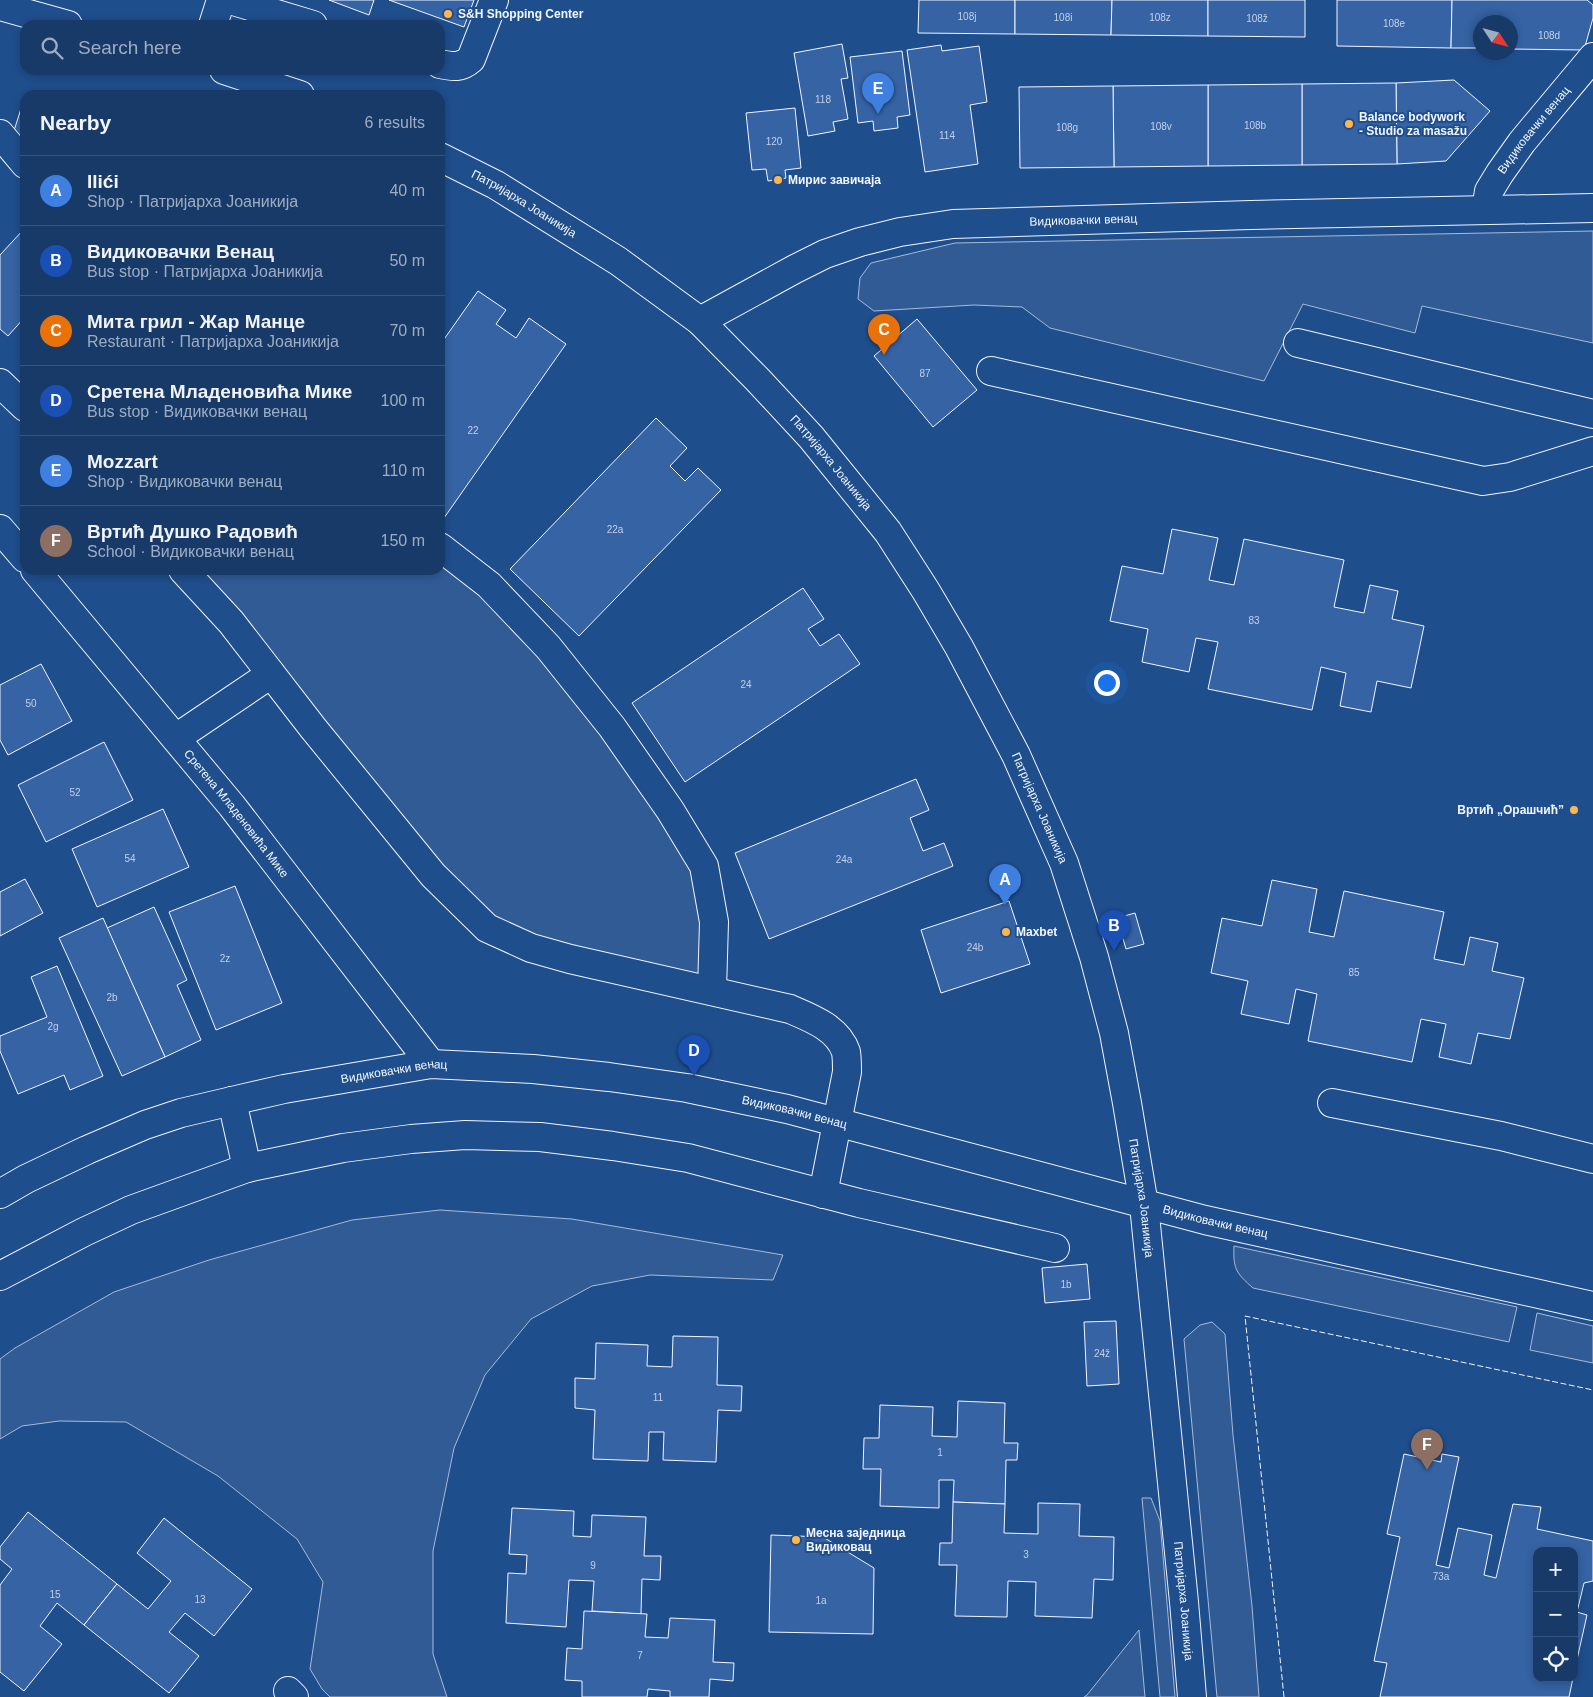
<!DOCTYPE html>
<html lang="en">
<head>
<meta charset="utf-8">
<style>
	body { margin:0; font-family:Arial,sans-serif; background:#244571; color:#f1f3f6 }
	.controls { position:absolute; right:15px; bottom:15px; display:grid; overflow:hidden; border-radius:10px; box-shadow:0 2px 8px #0003 }
	.controls button { width:45px; height:45px; display:grid; place-items:center; padding:0; border:0; border-bottom:1px solid #36547d; background:#173a69; color:#f1f3f6; font:25px sans-serif }
	.compass { position:absolute; left:1473px; top:15px; width:45px; height:45px; border-radius:50%; background:#173a69; box-shadow:0 2px 8px #0003; rotate:126deg }
	.you { position:absolute; left:1106px; top:682px; width:18px; height:18px; margin:-12px; border:4px solid #fff; border-radius:50%; background:#1a73e8; box-shadow:0 0 0 8px #1a73e833 }
	.badge { display:grid; place-items:center; width:32px; height:32px; border-radius:50%; background:#ffb74d; color:#fff; font-size:16px; font-weight:700 }
	.pin { position:absolute; translate:-50% -41px; filter:drop-shadow(0 1px 2px #0008) }
	.pin::after { content:''; position:absolute; top:26px; width:18px; height:15px; background:inherit; clip-path:polygon(0 0,100% 0,50% 100%) }
	.list { margin:0; padding:0; list-style:none }
	h2 { display:flex; justify-content:space-between; align-items:center; height:65px; margin:0; padding:0 20px; font-size:21px }
	h2 small { font-size:16px; font-weight:400; color:#9eadc0 }
	.list li { display:grid; grid-template-columns:32px 1fr auto; gap:15px; align-items:center; box-sizing:border-box; height:70px; padding:0 20px; border-top:1px solid #36547d }
	.list b { display:block; font-size:19px; white-space:nowrap }
	.list p { margin:0; font-size:16px; white-space:nowrap; color:#9eadc0 }
	.list em { font-size:16px; font-style:normal; color:#9eadc0 }
	.icon { flex:none; width:28px; height:28px; fill:none; stroke:currentColor; stroke-width:2; stroke-linecap:round; stroke-linejoin:round }
	.map { position:relative; flex:none; width:1593px; height:1697px; overflow:hidden }
	.search { position:absolute; background:#173a69; box-shadow:0 2px 8px #0003; left:20px; top:20px; width:425px; height:55px; display:flex; align-items:center; gap:12px; box-sizing:border-box; padding:0 18px; border-radius:15px; color:#9eadc0; font-size:19px }
	.panel { position:absolute; background:#173a69; box-shadow:0 2px 8px #0003; left:20px; top:90px; width:425px; height:485px; border-radius:15px }
	.map>svg:first-child { display:block }
</style>
</head>
<body>
<div class="map">
<svg width="1593" height="1697" viewBox="0 0 1593 1697">
	<rect width="100%" height="100%" fill="#1f4e8c"/>
	<g fill="#305b95" stroke="#a8bbd7">
		<path d="M1593 231V343L1422 306 1415 333 1303 304 1264 381 1050 328 1022 307 974 305 874 311 858 299 860 278 871 263 955 243Z"/>
		<path d="M440 547 489 585 704 866 712 991 487 928 183 570H440Z"/>
		<path d="M440 1210 572 1219 783 1255 773 1280 650 1275 592 1286 531 1319 485 1375 454 1448 433 1551V1654L447 1697H330L322 1689 310 1669 323 1582 297 1539 218 1476 126 1422 59 1421 22 1426 0 1439V1359L15 1348 114 1292 209 1260 352 1220Z"/>
		<path d="M1234 1246 1517 1307 1509 1342 1253 1288C1236 1273 1233 1269 1234 1246Z"/>
		<path d="M1537 1313 1593 1326V1363L1530 1350Z"/>
		<path d="M1212 1322 1225 1334 1233 1435 1252 1606 1259 1697H1217L1184 1339 1200 1325Z"/>
		<path d="M1142 1498H1151L1160 1521 1175 1697H1160Z"/>
		<path d="M1139 1630 1145 1697H1084L1087 1695Z"/>
	</g>
	<g fill="#3563a3" stroke="#f2f6ff">
		<path d="M329 0H374L369 15Z"/>
		<path d="M389 0H474L464 27Z"/>
		<path d="M919 0H1015V34L918 33Z"/>
		<path d="M1015 0H1112L1111 35 1015 34Z"/>
		<path d="M1112 0H1208V36L1111 35Z"/>
		<path d="M1208 0H1305V37L1208 36Z"/>
		<path d="M1337 0H1452L1451 48 1337 46Z"/>
		<path d="M1452 0H1587L1593 5V18L1584 50 1510 49V22H1480V48H1451Z"/>
		<path d="M842 44 848 78 841 79 848 119 833 122 835 131 808 136 794 53Z"/>
		<path d="M941 45 942 51 979 46 987 102 970 105 978 164 925 172 907 50Z"/>
		<path d="M902 51 910 115 897 117 898 128 874 131 873 121 858 123 850 57Z"/>
		<path d="M1454 80 1490 111 1446 161 1397 164 1396 83Z"/>
		<path d="M1396 83 1397 164 1302 165V84Z"/>
		<path d="M1302 84V165L1208 166V85Z"/>
		<path d="M1208 85V166L1114 167 1113 86Z"/>
		<path d="M1113 86 1114 167 1020 168 1019 87Z"/>
		<path d="M25 96V141L12 137Z"/>
		<path d="M795 108 801 168 785 170 786 178 768 181 766 169 752 170 746 113Z"/>
		<path d="M25 228V317L8 336 0 329V255Z"/>
		<path d="M478 291 506 310 496 324 516 338 529 318 566 344 444 518 440 515V345Z"/>
		<path d="M917 319 977 390 933 427 874 356Z"/>
		<path d="M656 418 687 448 670 466 685 481 698 468 721 490 579 636 510 569Z"/>
		<path d="M1172 529 1218 538 1209 580 1234 585 1244 539 1344 560 1334 607 1364 613 1370 585 1398 591 1392 619 1424 626 1411 688 1377 681 1371 712 1340 706 1346 673 1321 667 1312 710 1208 689 1218 642 1196 638 1189 672 1142 662 1148 629 1110 621 1122 566 1163 574Z"/>
		<path d="M803 588 824 619 808 629 820 646 839 634 860 664 685 782 632 703Z"/>
		<path d="M41 664 72 721 8 755 0 740V685Z"/>
		<path d="M104 742 133 800 46 842 18 785Z"/>
		<path d="M916 779 929 810 910 818 923 851 944 843 953 866 769 939 735 853Z"/>
		<path d="M163 809 189 867 97 907 72 849Z"/>
		<path d="M25 879 43 913 0 936V892Z"/>
		<path d="M1272 880 1317 889 1309 932 1334 937 1344 891 1444 912 1434 959 1464 965 1470 937 1498 943 1492 971 1524 978 1510 1039 1478 1033 1471 1064 1439 1057 1446 1024 1421 1019 1412 1062 1308 1041 1317 994 1296 989 1289 1024 1241 1014 1248 981 1211 973 1222 918 1262 926Z"/>
		<path d="M235 886 282 1003 216 1030 169 912Z"/>
		<path d="M1009 901 1030 964 941 993 921 930Z"/>
		<path d="M154 907 187 980 177 985 201 1040 165 1057 107 928Z"/>
		<path d="M1135 913 1144 944 1126 949 1117 918Z"/>
		<path d="M103 918 165 1057 122 1076 59 938Z"/>
		<path d="M57 966 103 1076 70 1090 64 1075 18 1094 0 1051V1036L47 1017 31 977Z"/>
		<path d="M1087 1264 1090 1299 1045 1303 1042 1268Z"/>
		<path d="M1116 1321 1119 1384 1087 1386 1084 1322Z"/>
		<path d="M673 1336 718 1337 717 1385 742 1386 741 1411 718 1410 716 1462 663 1460 664 1432H649L648 1461 593 1459 595 1410 575 1408V1378L595 1379 596 1343 648 1345 647 1366 672 1367Z"/>
		<path d="M958 1401 1005 1403 1004 1443H1018L1017 1460H1006L1005 1504 953 1502 954 1480H939V1508L880 1506 881 1469H863L864 1438H879L880 1405 933 1407 932 1436 957 1437Z"/>
		<path d="M1404 1454 1441 1462 1442 1454 1459 1457 1436 1565 1449 1568 1458 1528 1492 1535 1484 1575 1496 1578 1513 1504 1541 1507 1537 1529 1593 1541V1581L1584 1583 1577 1612 1587 1615 1574 1673V1551H1537V1678H1573L1569 1697H1380L1387 1663 1374 1661 1400 1537 1387 1534Z"/>
		<path d="M953 1502 1005 1504 1004 1533 1038 1534V1503L1080 1504 1079 1536 1114 1537 1113 1580 1094 1579 1092 1618 1035 1616 1036 1582 1008 1581 1007 1617 955 1616 957 1565H939L940 1543H952Z"/>
		<path d="M512 1508 574 1511 573 1536 591 1537 592 1515 646 1517 644 1556H661L660 1580 642 1579 641 1614 592 1611 594 1581 569 1580 566 1627 506 1623 508 1573 526 1574 527 1555 509 1554Z"/>
		<path d="M28 1512 117 1584 84 1625 57 1603 40 1626 62 1644 24 1691 0 1672V1585L12 1569 0 1559V1547Z"/>
		<path d="M164 1518 252 1589 214 1636 185 1613 169 1632 199 1656 169 1693 84 1625 117 1584 148 1609 171 1581 137 1553Z"/>
		<path d="M771 1535 823 1537 874 1568 873 1634 769 1632Z"/>
		<path d="M584 1611 647 1614 645 1637 668 1638 670 1618 715 1620 713 1662 734 1663 733 1681 710 1679 709 1697H670V1691L648 1689 647 1697H582V1681L565 1680 567 1648 582 1649Z"/>
	</g>
	<g fill="none" stroke-linecap="round" stroke-linejoin="round">
		<g stroke="#f2f6ff" stroke-width="30">
			<g id="minor">
				<path d="M230 0 313 25"/>
				<path d="M213 25 221 0"/>
				<path d="M440 64C453 67 461 68 471 59L494 0"/>
				<path d="M0 134 25 164"/>
				<path id="s1" d="M1486 210 1489 191 1500 173 1522 142 1593 57"/>
				<path id="s2" d="M700 321 795 269 825 254 860 242 900 232 953 224 1251 215 1593 208"/>
				<path d="M1298 343 1593 414"/>
				<path d="M991 371 1483 481 1510 477 1593 451"/>
				<path d="M0 383 25 407"/>
				<path d="M0 529 25 558"/>
				<path d="M440 547 489 585 548 647 612 727 670 810 704 866 714 922 712 991"/>
				<path id="s3" d="M35 570 232 806 431 1064"/>
				<path d="M183 570 231 622 313 728 433 875 487 928 531 948 570 959 790 1009C811 1018 838 1028 846 1052 847 1058 847 1066 847 1072L823 1194"/>
				<path d="M176 738 271 674"/>
				<path d="M232 1101 247 1168"/>
				<path d="M1332 1103 1501 1136 1593 1159"/>
				<path id="s4" d="M0 1194 26 1179 87 1150 145 1125 181 1113 232 1101 284 1089 431 1064 533 1069 609 1077 687 1088 787 1109 1205 1220 1593 1306"/>
				<path d="M0 1276 84 1232 131 1210 247 1168 343 1148 411 1139 465 1135 540 1137 613 1146 688 1158 859 1203 1055 1248"/>
				<path d="M288 1691 294 1697"/>
			</g>
		</g>
		<g stroke="#f2f6ff" stroke-width="30">
			<g id="major">
				<path d="M0 6 68 25"/>
				<path d="M224 70 300 95"/>
				<path id="s5" d="M440 157 496 185 618 261 700 321 758 380 811 437 888 532 926 591 959 647 1016 755 1064 863 1094 957 1114 1033 1127 1103 1144 1205 1184 1602 1192 1697"/>
			</g>
		</g>
		<use href="#minor" stroke="#1f4e8c" stroke-width="28"/>
		<use href="#major" stroke="#1f4e8c" stroke-width="28"/>
		<path stroke="#f2f6ff" stroke-width="1" stroke-dasharray="6 2.5" stroke-linecap="butt" d="M1284 1697 1245 1316 1593 1390"/>
	</g>
	<g fill="#ffb74d" stroke="#1f4e8c" stroke-width="2">
		<circle cx="448" cy="14" r="5"/>
		<circle cx="1349" cy="124" r="5"/>
		<circle cx="778" cy="180" r="5"/>
		<circle cx="1574" cy="810" r="5"/>
		<circle cx="1006" cy="932" r="5"/>
		<circle cx="796" cy="1540" r="5"/>
	</g>
	<g text-anchor="middle" dominant-baseline="central" stroke-width="4" stroke-linejoin="round" paint-order="stroke">
		<g font-size="10" fill="#c3d1e8">
			<text x="967" y="16">108j</text>
			<text x="1063" y="17">108i</text>
			<text x="1160" y="17">108z</text>
			<text x="1257" y="18">108ž</text>
			<text x="1394" y="23">108e</text>
			<text x="1549" y="35">108d</text>
			<text x="823" y="99">118</text>
			<text x="1255" y="125">108b</text>
			<text x="1161" y="126">108v</text>
			<text x="1067" y="127">108g</text>
			<text x="947" y="135">114</text>
			<text x="774" y="141">120</text>
			<text x="925" y="373">87</text>
			<text x="473" y="430">22</text>
			<text x="615" y="529">22a</text>
			<text x="1254" y="620">83</text>
			<text x="746" y="684">24</text>
			<text x="31" y="703">50</text>
			<text x="75" y="792">52</text>
			<text x="130" y="858">54</text>
			<text x="844" y="859">24a</text>
			<text x="975" y="947">24b</text>
			<text x="225" y="958">2z</text>
			<text x="1354" y="972">85</text>
			<text x="112" y="997">2b</text>
			<text x="53" y="1026">2g</text>
			<text x="1066" y="1284">1b</text>
			<text x="1102" y="1353">24ž</text>
			<text x="658" y="1397">11</text>
			<text x="940" y="1452">1</text>
			<text x="1026" y="1554">3</text>
			<text x="593" y="1565">9</text>
			<text x="1441" y="1576">73a</text>
			<text x="55" y="1594">15</text>
			<text x="200" y="1599">13</text>
			<text x="821" y="1600">1a</text>
			<text x="640" y="1655">7</text>
		</g>
		<g font-size="12" font-weight="bold" fill="#f2f6ff" stroke="#1f4e8c" text-anchor="start">
			<text x="458" y="14">S&amp;H Shopping Center</text>
			<text x="1359" y="117">Balance bodywork<tspan x="1359" dy="14">- Studio za masažu</tspan></text>
			<text x="788" y="180">Мирис завичаја</text>
			<text x="1564" y="810" text-anchor="end">Вртић „Орашчић”</text>
			<text x="1016" y="932">Maxbet</text>
			<text x="806" y="1533">Месна заједница<tspan x="806" dy="14">Видиковац</tspan></text>
		</g>
		<g font-size="12" fill="#f2f6ff" stroke="#1f4e8c">
			<text stroke="none"><textPath href="#s1" startOffset="95">Видиковачки венац</textPath></text>
			<text stroke="none"><textPath href="#s5" startOffset="96">Патријарха Јоаникија</textPath></text>
			<text stroke="none"><textPath href="#s2" startOffset="404">Видиковачки венац</textPath></text>
			<text stroke="none"><textPath href="#s5" startOffset="501">Патријарха Јоаникија</textPath></text>
			<text stroke="none"><textPath href="#s5" startOffset="906">Патријарха Јоаникија</textPath></text>
			<text stroke="none"><textPath href="#s3" startOffset="316">Сретена Младеновића Мике</textPath></text>
			<text stroke="none"><textPath href="#s4" startOffset="416">Видиковачки венац</textPath></text>
			<text stroke="none"><textPath href="#s4" startOffset="821">Видиковачки венац</textPath></text>
			<text stroke="none"><textPath href="#s5" startOffset="1311">Патријарха Јоаникија</textPath></text>
			<text stroke="none"><textPath href="#s4" startOffset="1256">Видиковачки венац</textPath></text>
			<text stroke="none"><textPath href="#s5" startOffset="1716">Патријарха Јоаникија</textPath></text>
		</g>
	</g>
</svg>
<div class="controls">
<button>+</button>
<button>−</button>
<button><svg class="icon" aria-label="locate" viewBox="0 0 24 24"><circle cx="12" cy="12" r="6"/><path d="M12 2v4M12 18v4M2 12h4M18 12h4"/></svg></button>
</div>
<svg class="compass" viewBox="-18 -18 36 36"><path d="M0-13l5 13h-10z" fill="#e53935"/><path d="M0 13l5-13h-10z" fill="#9eadc0"/></svg>
<div class="you"></div>
<div class="pin badge" style="left:1005px;top:905px;background:#3f7fe0">A</div>
<div class="pin badge" style="left:1114px;top:951px;background:#1a4fb4">B</div>
<div class="pin badge" style="left:884px;top:355px;background:#e8710a">C</div>
<div class="pin badge" style="left:694px;top:1076px;background:#1a4fb4">D</div>
<div class="pin badge" style="left:878px;top:114px;background:#3f7fe0">E</div>
<div class="pin badge" style="left:1427px;top:1470px;background:#8d6e63">F</div>
<div class="search"><svg class="icon" aria-label="search" viewBox="0 0 24 24"><circle cx="10" cy="10" r="6"/><path d="M15 15l6 6"/></svg>Search here</div>
<section class="panel">
<h2>Nearby<small>6 results</small></h2>
<ul class="list">
<li><span class="badge" style="background:#3f7fe0">A</span><div><b>Ilići</b><p>Shop · Патријарха Јоаникија</p></div><em>40 m</em></li>
<li><span class="badge" style="background:#1a4fb4">B</span><div><b>Видиковачки Венац</b><p>Bus stop · Патријарха Јоаникија</p></div><em>50 m</em></li>
<li><span class="badge" style="background:#e8710a">C</span><div><b>Мита грил - Жар Манце</b><p>Restaurant · Патријарха Јоаникија</p></div><em>70 m</em></li>
<li><span class="badge" style="background:#1a4fb4">D</span><div><b>Сретена Младеновића Мике</b><p>Bus stop · Видиковачки венац</p></div><em>100 m</em></li>
<li><span class="badge" style="background:#3f7fe0">E</span><div><b>Mozzart</b><p>Shop · Видиковачки венац</p></div><em>110 m</em></li>
<li><span class="badge" style="background:#8d6e63">F</span><div><b>Вртић Душко Радовић</b><p>School · Видиковачки венац</p></div><em>150 m</em></li>
</ul>
</section>
</div>
</body>
</html>
